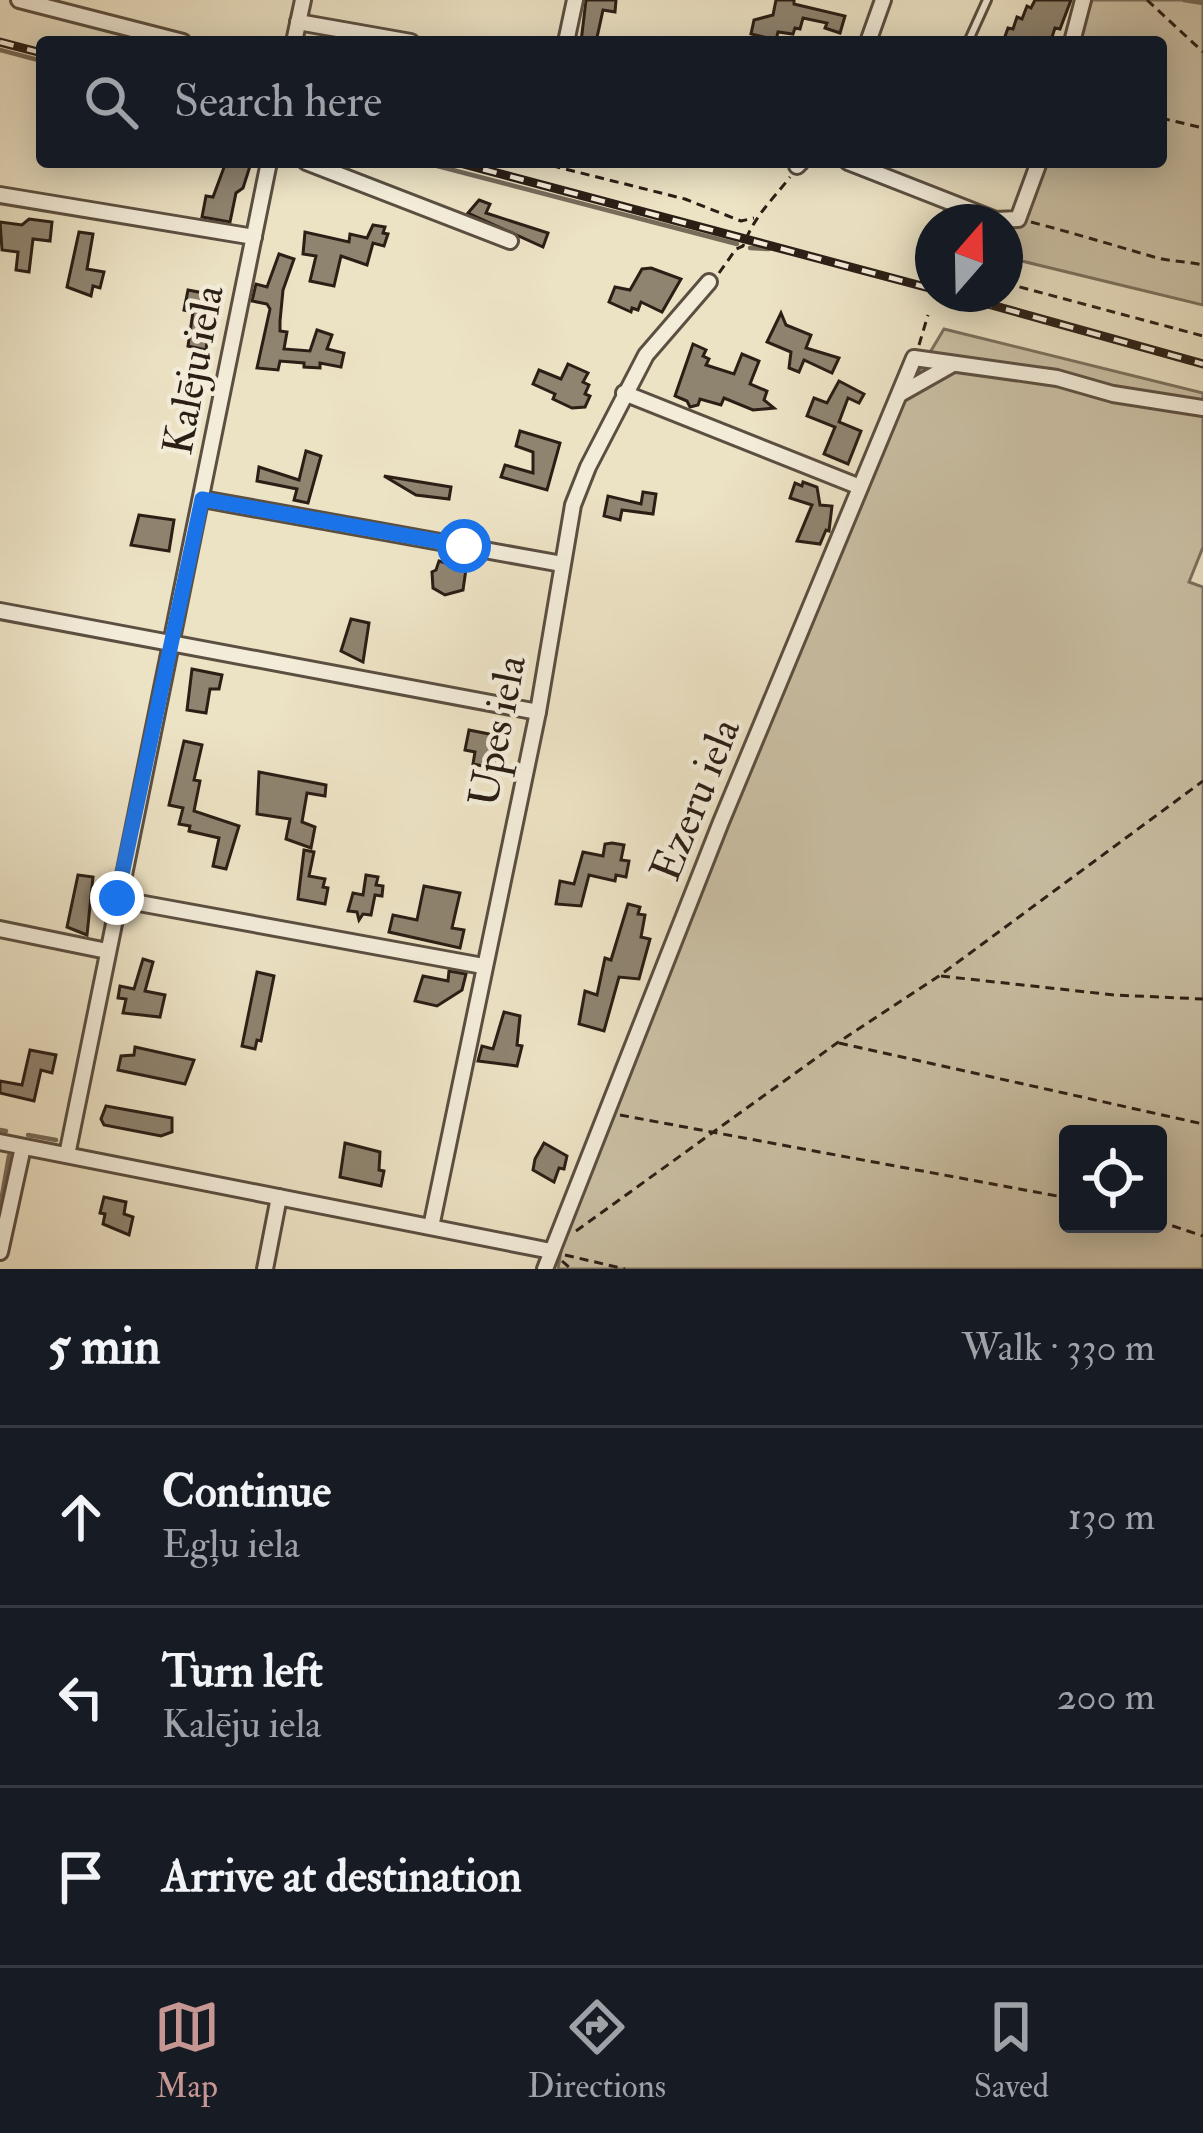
<!DOCTYPE html>
<html lang="en">
<head>
<meta charset="utf-8">
<style>
	body { margin:0; font-family:"IM FELL Double Pica",serif; background:#20242c; color:#f1f3f6 }
	.controls { position:absolute; right:36px; bottom:36px; display:grid; overflow:hidden; border-radius:12px; box-shadow:0 6px 30px #0003 }
	.controls button { width:108px; height:108px; display:grid; place-items:center; padding:0; border:0; border-bottom:3px solid #363941; background:#171b24; color:#f1f3f6; font:60px sans-serif }
	.compass { position:absolute; left:915px; top:204px; width:108px; height:108px; border-radius:50%; background:#171b24; box-shadow:0 6px 30px #0003; rotate:20deg }
	.stop { position:absolute; width:36px; height:36px; margin:-27px; border:9px solid #1a73e8; border-radius:50%; background:#fff }
	.stop.end { background:#1a73e8; border-color:#fff; box-shadow:0 3px 12px #0008 }
	.list { margin:0; padding:0; list-style:none }
	h2 { display:flex; justify-content:space-between; align-items:center; height:156px; margin:0; padding:0 48px; font-size:51px }
	h2 small { font-size:39px; font-weight:400; color:#9ea1a6 }
	.list li { display:grid; grid-template-columns:78px 1fr auto; gap:36px; align-items:center; box-sizing:border-box; height:180px; padding:0 48px; border-top:3px solid #363941 }
	.list b { display:block; font-size:45px; white-space:nowrap }
	.list p { margin:0; font-size:39px; white-space:nowrap; color:#9ea1a6 }
	.list em { font-size:39px; font-style:normal; color:#9ea1a6 }
	.icon { flex:none; width:66px; height:66px; fill:none; stroke:currentColor; stroke-width:2; stroke-linecap:round; stroke-linejoin:round }
	.map { position:relative; flex:none; width:1203px; height:1269px; overflow:hidden }
	.search { position:absolute; background:#171b24; box-shadow:0 6px 30px #0003; left:36px; right:36px; top:36px; height:132px; display:flex; align-items:center; gap:30px; box-sizing:border-box; padding:0 42px; border-radius:12px; color:#9ea1a6; font-size:45px }
	.sheet { height:696px; background:#171b24 }
	nav { display:flex; justify-content:space-around; align-items:center; box-sizing:border-box; height:168px; border-top:3px solid #363941; background:#171b24; font-size:33px; color:#9ea1a6 }
	nav a { display:grid; justify-items:center; gap:6px }
	nav .on { color:#c59692 }
	.map>svg:first-child { display:block }
</style>
</head>
<body>
<div class="map">
<svg width="1203" height="1269" viewBox="0 0 1203 1269">
	<rect width="100%" height="100%" fill="#ece2c4"/>
	<filter id="stains"><feTurbulence type="fractalNoise" baseFrequency=".00167" numOctaves="4"/><feColorMatrix values="0 0 0 0 .2 0 0 0 0 .09 0 0 0 0 .02 0 0 0 .5 -.17"/></filter>
	<radialGradient id="worn" r=".72"><stop offset=".6" stop-color="#630" stop-opacity="0"/><stop offset="1" stop-color="#630" stop-opacity=".3"/></radialGradient>
	<g fill="#cbc1a6" stroke="#7b705e" stroke-width="3" fill-rule="evenodd">
		<path d="M1092 0H1203V305L1005 257V222H942L946 201 1018 219 1039 162H1161V42H1078Z"/>
		<path d="M944 329 1203 393V547L1189 582 1203 587V1269H558L565 1227 895 411ZM1068 1134H1158V1224H1068Z"/>
	</g>
	<g fill="none" stroke-linecap="round" stroke-linejoin="round">
		<g stroke="#776b5a" stroke-width="4.5">
			<path d="M1184 0 1203 3"/>
			<path d="M0 50 42 61"/>
			<path d="M422 162 737 244"/>
			<path d="M750 248 769 249"/>
			<path d="M0 1130 6 1131"/>
			<path d="M28 1135 56 1140"/>
			<path d="M0 1207 9 1156"/>
		</g>
	</g>
	<g fill="#8f8470" stroke="#2b1e15" stroke-width="3">
		<path d="M586 0H616L615 12 603 10 596 42H581Z"/>
		<path d="M776 0H794V4L845 16 840 33 825 28 827 23 803 18 800 29 795 28 793 34 778 32 776 40 751 34 754 20 773 15Z"/>
		<path d="M1035 0H1071L1060 29 1055 28 1051 40 1044 42H1003L1008 28 1013 29 1017 17 1022 19 1027 6 1031 8Z"/>
		<path d="M226 162 251 163 243 188 236 193 230 222 202 217 206 196 213 197Z"/>
		<path d="M479 200 490 204 486 213 548 233 543 247 468 213Z"/>
		<path d="M29 219 52 222 50 241 33 239 29 272 16 270 18 252 2 250 0 222 22 225Z"/>
		<path d="M373 225 385 227 383 233 388 234 384 246 373 243 367 265 341 256 334 286 310 281 316 256 303 254 305 232 349 242 350 234 367 238Z"/>
		<path d="M79 232 93 234 87 269 104 272 100 288 93 286 91 296 67 287Z"/>
		<path d="M279 254 294 259 283 290 280 321V331L287 332 284 349 310 351 317 330 332 335 327 349 344 353 341 367 320 363V368L304 367V363L280 361 278 370 257 368 270 309 267 304 252 301 256 284 267 287Z"/>
		<path d="M651 268 681 279 662 312 641 302 638 310 632 308 631 312 609 302 615 287 630 290 642 269Z"/>
		<path d="M188 290 214 295 201 332 208 333 206 350 188 346 193 312 184 310Z"/>
		<path d="M781 313 786 325 811 335 806 348 839 358 832 373 804 360 799 372 789 368 791 352 767 342Z"/>
		<path d="M693 344 706 350 703 356 709 359 706 365 734 374 742 354 759 361 750 384 767 391 764 400 774 408 753 410 724 398 721 405 700 399 698 405 690 407 687 401 675 396Z"/>
		<path d="M568 364 588 373 583 382 589 385 585 394 590 396 585 407 572 408 553 399 555 394 533 384 539 370 561 379Z"/>
		<path d="M839 381 864 394 859 403 848 398 839 422 861 431 848 464 824 454 835 427 807 416 814 398 827 403Z"/>
		<path d="M520 431 560 443 547 490 501 477 505 465 533 473V452L516 446Z"/>
		<path d="M306 451 321 456 308 503 294 500 297 489 257 481 259 467 299 480Z"/>
		<path d="M384 476 451 487 449 499 416 495Z"/>
		<path d="M803 482 817 487 820 505 832 506 829 531 826 530 820 544 797 541 812 505 790 498 795 483 802 486Z"/>
		<path d="M643 492 656 494 653 514 622 510 620 520 604 516 608 496 641 504Z"/>
		<path d="M139 515 174 520 169 551 131 545Z"/>
		<path d="M439 561 466 569 463 590 445 595 433 588 432 572 436 570Z"/>
		<path d="M351 619 369 623 363 662 341 651Z"/>
		<path d="M192 669 222 675 219 689H210L206 713 187 710Z"/>
		<path d="M469 730 494 735 490 751 497 752 493 768 473 764 475 752 465 750Z"/>
		<path d="M184 741 202 745 194 780 200 781 194 811 239 826 226 869 213 866 219 838 189 831 190 826 179 824 183 808 169 805Z"/>
		<path d="M259 772 326 785 325 796 307 793 302 822 315 827 311 848 286 839 290 819 257 814Z"/>
		<path d="M612 843 624 845 621 860 629 861 626 877 616 875 615 881 589 875 581 906 556 904 560 881 574 884 583 852 603 856 605 844Z"/>
		<path d="M304 850 314 852 309 876 325 879 323 887 328 888 325 904 298 899Z"/>
		<path d="M78 875 93 877 87 935 67 927Z"/>
		<path d="M366 875 378 877 376 885 383 886 382 896 375 895 371 915 363 914 359 920 357 912 348 911 353 893 363 895Z"/>
		<path d="M424 886 460 893 452 928 464 930 460 948 389 932 393 915 417 920Z"/>
		<path d="M628 904 640 907 638 914 645 915 641 937 650 939 639 979 619 977 604 1031 579 1024 585 991 597 995 605 958 611 960Z"/>
		<path d="M143 959 153 962 145 991 165 995 160 1017 123 1013 126 999 118 998 120 986 134 989Z"/>
		<path d="M449 971 466 974 462 990 437 1006 415 1001 423 976 448 981Z"/>
		<path d="M257 972 274 976 261 1041 257 1040 255 1049 242 1046Z"/>
		<path d="M504 1012 520 1016 517 1045 522 1046 517 1066 478 1061 482 1046 493 1049Z"/>
		<path d="M135 1047 194 1060 185 1084 118 1070 121 1056 134 1055Z"/>
		<path d="M30 1050 56 1055 52 1073 41 1070 34 1101 0 1093V1081L22 1085Z"/>
		<path d="M106 1106 172 1118V1132L161 1136 104 1125 101 1119Z"/>
		<path d="M345 1143 380 1152 379 1170 384 1171 381 1186 340 1177Z"/>
		<path d="M544 1143 567 1156 564 1169 559 1168 554 1182 533 1170 535 1159Z"/>
		<path d="M104 1197 126 1202 124 1214 133 1217 129 1235 103 1224 105 1214 100 1213Z"/>
	</g>
	<g fill="none" stroke-linecap="round" stroke-linejoin="round">
		<g stroke="#5b4f41" stroke-width="12">
			<path id="lane" d="M968 42 987 0"/>
		</g>
		<g stroke="#5b4f41" stroke-width="20">
			<g id="street">
				<path d="M19 0 183 42"/>
				<path d="M298 22 411 42"/>
				<path d="M294 42 303 0"/>
				<path d="M566 42 575 0"/>
				<path d="M868 42 883 0"/>
				<path d="M1072 42 1083 0"/>
				<path d="M306 162 510 241"/>
				<path d="M848 162 996 220 1018 219 1039 162"/>
				<path d="M797 166 801 162"/>
				<path d="M0 195 254 237"/>
				<path d="M624 393 860 487"/>
				<path d="M900 394 953 364"/>
				<path d="M202 499 562 564"/>
				<path d="M0 611 538 712"/>
				<path d="M117 899 483 966"/>
				<path d="M0 929 107 951"/>
				<path d="M0 1142 551 1251"/>
				<path d="M67 1155 269 162"/>
				<path d="M431 1227 538 712 573 505 588 467 646 355 709 282"/>
				<path d="M0 1252 23 1147"/>
				<path d="M265 1269 279 1197"/>
				<path d="M545 1269 721 822 914 358 1057 378 1113 394 1203 408"/>
			</g>
		</g>
		<g stroke="#2b1e15" stroke-width="3" stroke-dasharray="9 6" stroke-linecap="butt">
			<path d="M1147 0 1203 52"/>
			<path d="M1161 118 1203 128"/>
			<path d="M537 162 685 199 741 221 754 218"/>
			<path d="M1031 222C1073 233 1113 245 1154 257 1170 262 1187 261 1203 265"/>
			<path d="M719 273 736 249 743 246C755 215 770 203 790 177"/>
			<path d="M1005 283 1203 336"/>
			<path d="M919 345 928 315"/>
			<path d="M941 976 1114 995 1203 999"/>
			<path d="M839 1043 1203 1124"/>
			<path d="M620 1115 1068 1198"/>
			<path d="M1158 1221 1203 1236"/>
			<path d="M576 1231 837 1043 939 976 1203 781"/>
			<path d="M565 1255 625 1269"/>
			<path d="M562 1261 571 1269"/>
		</g>
		<use href="#lane" stroke="#f3ecd9" stroke-width="6"/>
		<use href="#street" stroke="#f3ecd9" stroke-width="14"/>
		<g stroke="#2b1e15" stroke-width="9">
			<g id="rail">
				<path d="M0 42 42 53"/>
				<path d="M456 162 933 289"/>
				<path d="M952 294 1203 364"/>
			</g>
		</g>
		<use href="#rail" stroke="#f3ecd9" stroke-width="4.5" stroke-dasharray="14" stroke-linecap="butt"/>
	</g>
	<g fill="none" stroke-linecap="round" stroke-linejoin="round">
		<path stroke="#1a73e8" stroke-width="15" d="M117 898 202 499 464 546"/>
	</g>
	<g text-anchor="middle" dominant-baseline="central" stroke-width="9" stroke-linejoin="round" paint-order="stroke">
		<g font-size="42" fill="#2b1e15" stroke="#f3ecd9">
			<text transform="translate(194 370) rotate(-79)">Kalēju iela</text>
			<text transform="translate(498 731) rotate(-79)">Upes iela</text>
			<text transform="translate(696 800) rotate(-68)">Ezeru iela</text>
		</g>
	</g>
	<rect width="100%" height="100%" filter="url(#stains)"/>
	<rect width="100%" height="100%" fill="url(#worn)"/>
</svg>
<div class="controls">
<button><svg class="icon" aria-label="locate" viewBox="0 0 24 24"><circle cx="12" cy="12" r="6"/><path d="M12 2v4M12 18v4M2 12h4M18 12h4"/></svg></button>
</div>
<svg class="compass" viewBox="-18 -18 36 36"><path d="M0-13l5 13h-10z" fill="#e53935"/><path d="M0 13l5-13h-10z" fill="#9ea1a6"/></svg>
<div class="stop" style="left:464px;top:546px"></div>
<div class="stop end" style="left:117px;top:898px"></div>
<div class="search"><svg class="icon" aria-label="search" viewBox="0 0 24 24"><circle cx="10" cy="10" r="6"/><path d="M15 15l6 6"/></svg>Search here</div>
</div>
<section class="sheet">
<h2>5 min<small>Walk · 330 m</small></h2>
<ul class="list">
<li><svg class="icon" aria-label="ahead" viewBox="0 0 24 24"><path d="M12 20V5M6 11l6-6 6 6"/></svg><div><b>Continue</b><p>Egļu iela</p></div><em>130 m</em></li>
<li><svg class="icon" aria-label="left" viewBox="0 0 24 24"><path d="M17 20v-9H6M10 6l-5 5 5 5"/></svg><div><b>Turn left</b><p>Kalēju iela</p></div><em>200 m</em></li>
<li><svg class="icon" aria-label="arrive" viewBox="0 0 24 24"><path d="M6 21V4h12l-3 4 3 4H6"/></svg><div><b>Arrive at destination</b></div></li>
</ul>
</section>
<nav>
<a class="on"><svg class="icon" aria-label="map" viewBox="0 0 24 24"><path d="M3 6l6-2 6 2 6-2v14l-6 2-6-2-6 2zM9 4v14M15 6v14"/></svg>Map</a>
<a><svg class="icon" aria-label="directions" viewBox="0 0 24 24"><path d="M12 3l9 9-9 9-9-9zM9 14v-3h6M13 9l2 2-2 2"/></svg>Directions</a>
<a><svg class="icon" aria-label="saved" viewBox="0 0 24 24"><path d="M7 4h10v16l-5-4-5 4z"/></svg>Saved</a>
</nav>
</body>
</html>
